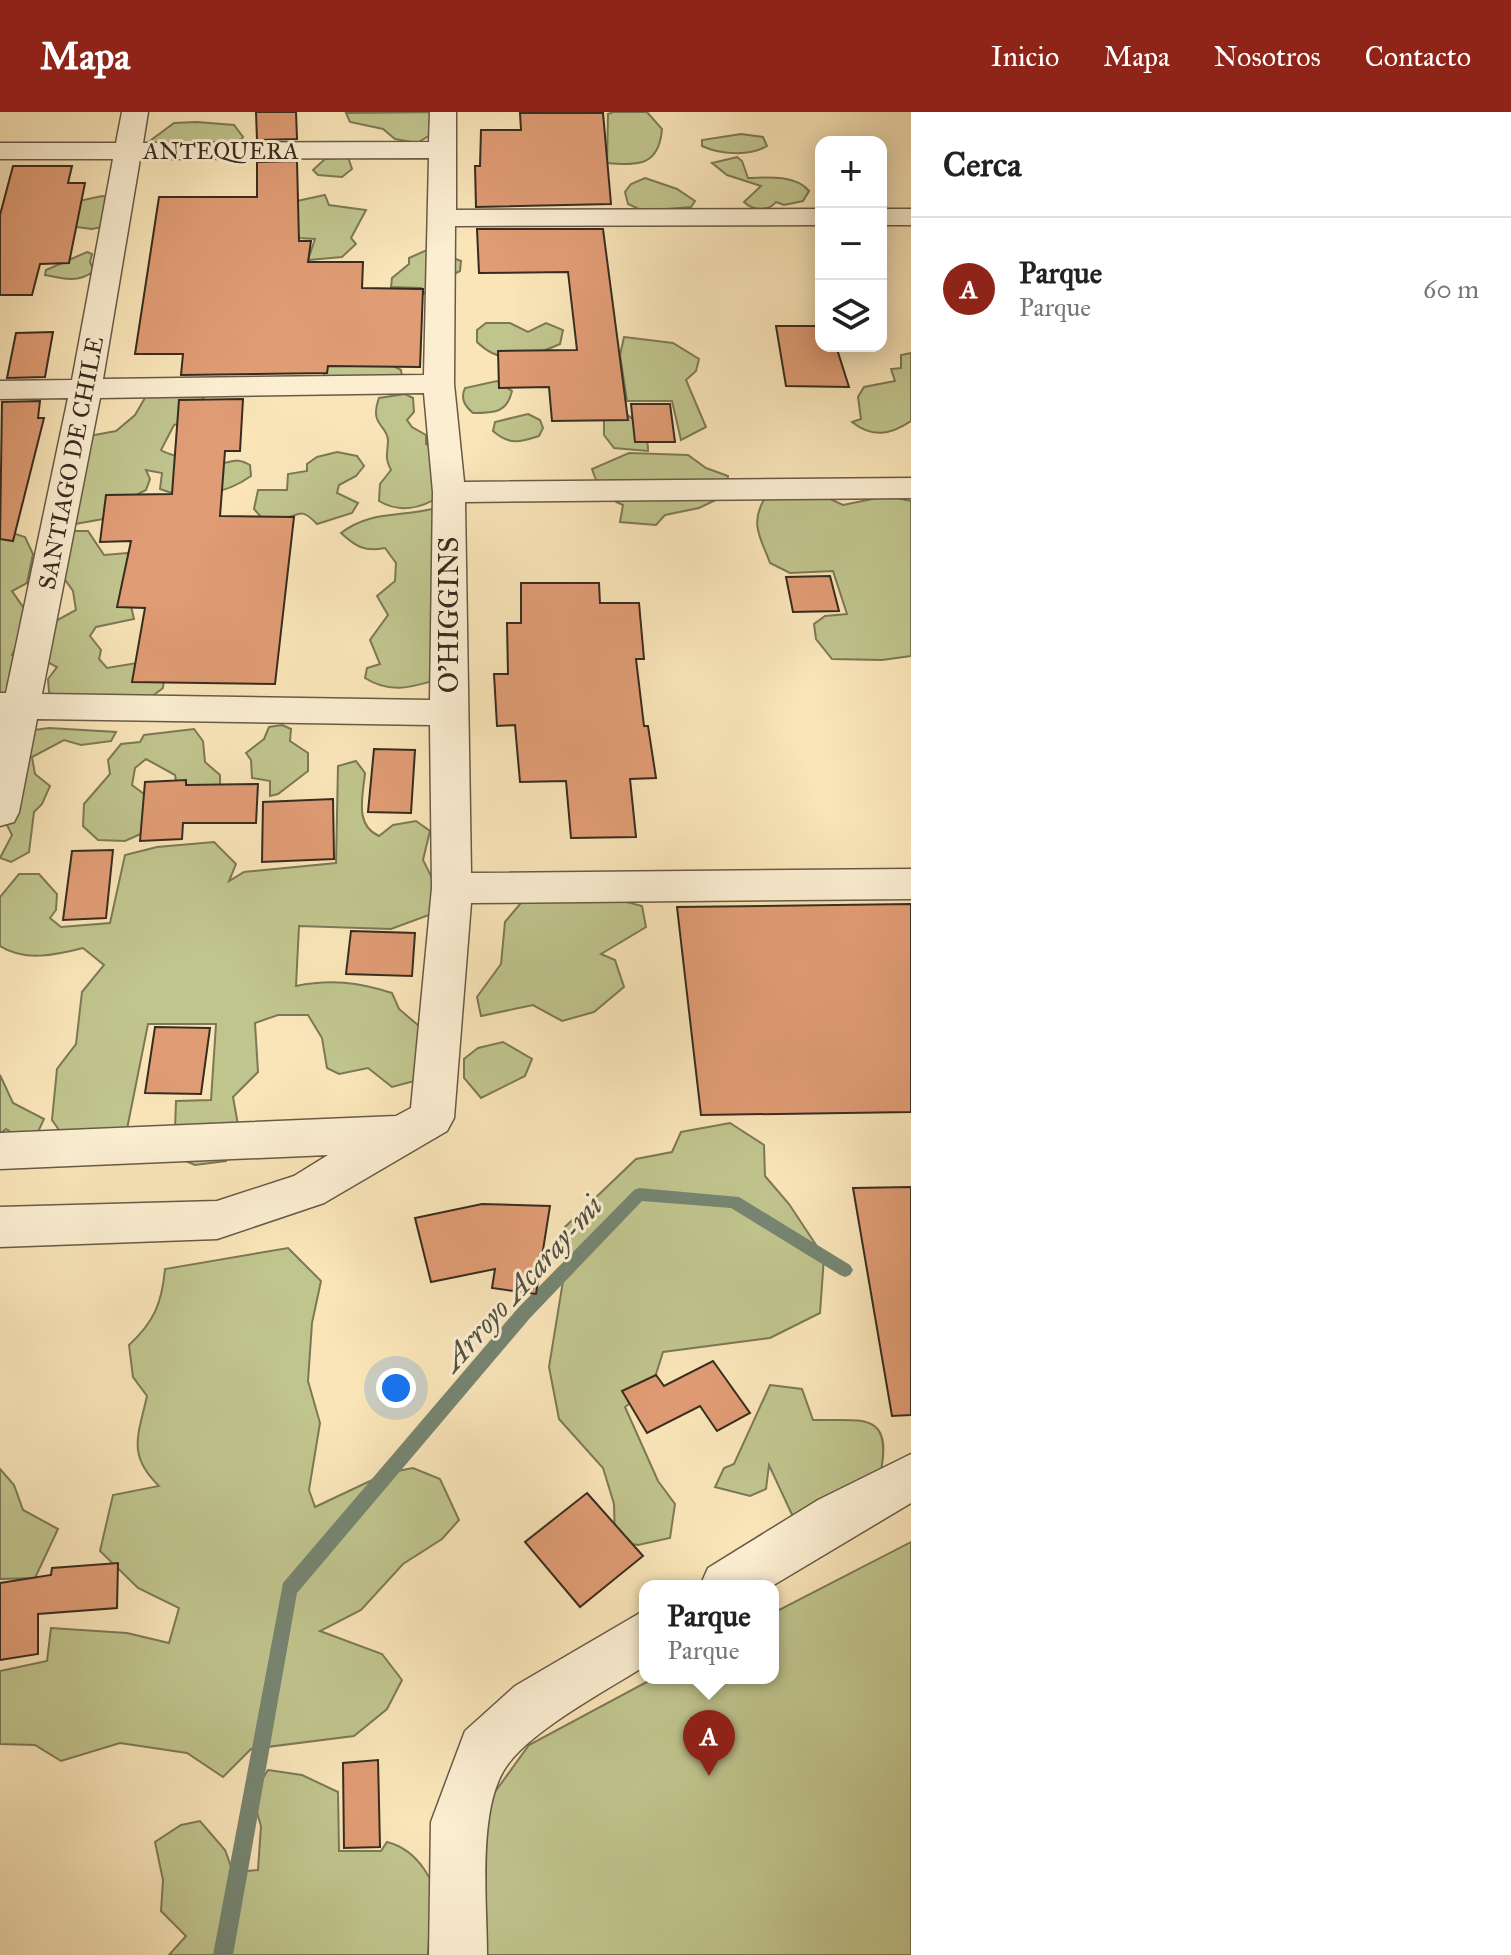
<!DOCTYPE html>
<html lang="es">
<head>
<meta charset="utf-8">
<style>
	body { margin:0; font-family:"IM FELL Great Primer",serif; background:#f2f2f2; color:#222 }
	.controls { position:absolute; right:24px; top:24px; display:grid; overflow:hidden; border-radius:16px; box-shadow:0 4px 20px #0003 }
	.controls button { width:72px; height:72px; display:grid; place-items:center; padding:0; border:0; border-bottom:2px solid #e0e0e0; background:#fff; color:#222; font:40px sans-serif }
	.you { position:absolute; left:396px; top:1276px; width:28px; height:28px; margin:-20px; border:6px solid #fff; border-radius:50%; background:#1a73e8; box-shadow:0 0 0 12px #1a73e833 }
	.badge { display:grid; place-items:center; width:52px; height:52px; border-radius:50%; background:#8f2418; color:#fff; font-size:26px; font-weight:700 }
	.pin { position:absolute; translate:-50% -66px; filter:drop-shadow(0 2px 4px #0008) }
	.pin::after { content:''; position:absolute; top:42px; width:28px; height:24px; background:inherit; clip-path:polygon(0 0,100% 0,50% 100%) }
	.popup { position:absolute; left:639px; top:1468px; width:140px; height:104px; box-sizing:border-box; display:grid; place-content:center; border-radius:16px; background:#fff; filter:drop-shadow(0 2px 6px #0005); font-size:26px; white-space:nowrap; color:#767676 }
	.popup b { font-size:30px; color:#222 }
	.popup::after { content:''; position:absolute; left:50%; top:100%; margin-left:-16px; border:16px solid transparent; border-top-color:#fff }
	.list { margin:0; padding:0; list-style:none }
	h2 { display:flex; justify-content:space-between; align-items:center; height:104px; margin:0; padding:0 32px; font-size:34px }
	h2 small { font-size:26px; font-weight:400; color:#767676 }
	.list li { display:grid; grid-template-columns:52px 1fr auto; gap:24px; align-items:center; box-sizing:border-box; height:144px; padding:0 32px; border-top:2px solid #e0e0e0 }
	.list b { display:block; font-size:30px; white-space:nowrap }
	.list p { margin:0; font-size:26px; white-space:nowrap; color:#767676 }
	.list em { font-size:26px; font-style:normal; color:#767676 }
	.icon { flex:none; width:44px; height:44px; fill:none; stroke:currentColor; stroke-width:2; stroke-linecap:round; stroke-linejoin:round }
	.map { position:relative; flex:none; width:911px; height:1843px; overflow:hidden }
	header { display:flex; align-items:center; gap:48px; box-sizing:border-box; height:112px; padding:0 40px; background:#8f2418; color:#fff }
	header strong { font-size:38px }
	nav { display:flex; gap:44px; margin-inline-start:auto; font-size:28px }
	main { display:flex }
	aside { flex:1; background:#fff }
	.map>svg:first-child { display:block }
</style>
</head>
<body>
<header>
<strong>Mapa</strong>
<nav><a>Inicio</a><a>Mapa</a><a>Nosotros</a><a>Contacto</a></nav>
</header>
<main>
<div class="map">
<svg width="911" height="1843" viewBox="0 0 911 1843">
	<rect width="100%" height="100%" fill="#f9e5b8"/>
	<filter id="stains"><feTurbulence type="fractalNoise" baseFrequency=".0025" numOctaves="4"/><feColorMatrix values="0 0 0 0 .2 0 0 0 0 .09 0 0 0 0 .02 0 0 0 .5 -.17"/></filter>
	<radialGradient id="worn" r=".72"><stop offset=".6" stop-color="#630" stop-opacity="0"/><stop offset="1" stop-color="#630" stop-opacity=".3"/></radialGradient>
	<g fill="#c0c48d" stroke="#7c7856" stroke-width="2">
		<path d="M448 0 432 22 417 31 395 27 383 17 350 10 346 1Z"/>
		<path d="M613 0H647L662 17C659 53 640 54 607 51L608 2Z"/>
		<path d="M197 10 234 13 243 25 237 33 171 37 147 31 174 11Z"/>
		<path d="M741 22 763 25 767 34C749 45 719 42 702 34V28Z"/>
		<path d="M348 45 352 57 342 65 318 63 313 58 325 47Z"/>
		<path d="M737 45 742 49 748 66C768 65 796 63 809 79L803 89 784 93 776 90C768 100 752 98 744 90L761 74 727 63 712 51Z"/>
		<path d="M645 66 677 77 695 89 691 95 643 99 628 92 625 80 631 72Z"/>
		<path d="M325 83 329 93 366 98 351 126 356 132 342 145 308 148 315 127 299 126 292 90Z"/>
		<path d="M102 84 124 88 116 112 92 117 68 114 74 90Z"/>
		<path d="M429 137 461 149 460 159C445 166 438 175 424 182L421 176 391 175 392 166 409 152V146Z"/>
		<path d="M87 140 92 142 90 150 94 159C79 171 63 167 45 163L46 158Z"/>
		<path d="M486 211H510L528 220 546 211 563 218 560 232C530 245 503 256 477 230V218Z"/>
		<path d="M624 225 673 231 699 247 696 259 686 268 706 315 681 328 672 289H627L620 243Z"/>
		<path d="M911 241V309C890 323 872 326 852 310L861 307 858 285 864 275 895 269 891 257 901 256V243Z"/>
		<path d="M331 250H386L401 258 403 271 324 264 325 255Z"/>
		<path d="M497 269 512 279C507 301 494 301 473 301 465 294 460 287 465 276Z"/>
		<path d="M153 272 202 280 204 289 192 307 174 313 161 338C167 343 211 353 219 352 232 350 237 345 250 353L251 364C226 382 190 389 160 377L162 361 146 358 150 367 146 378 124 389 103 407 75 412 78 326 116 319 135 303Z"/>
		<path d="M405 282 413 286 414 300 407 308 412 315 426 323V332L441 339 440 384C421 397 399 401 379 389L380 372 391 358C384 345 388 341 388 328 387 312 369 314 379 286Z"/>
		<path d="M528 302 540 308 543 316 539 324C521 330 510 334 493 319L495 310Z"/>
		<path d="M627 303C637 308 649 326 648 339L614 336 604 323V307Z"/>
		<path d="M337 340 357 344 364 354 356 364 339 373 337 381 358 391 352 401 317 412C300 394 300 404 282 407 276 408 267 406 261 405L254 397 258 378H287L288 362 307 359V352L317 345Z"/>
		<path d="M629 341 688 343 706 356 728 364 726 383 699 396 665 403 656 413 620 410 623 393C605 386 598 376 592 357Z"/>
		<path d="M819 382 843 393 887 384 911 389V544L882 548 832 547 816 527 814 512 825 504 847 502 833 459 790 461 770 451C761 426 749 412 765 386Z"/>
		<path d="M432 397H438L447 565C417 573 393 584 365 566L367 556 380 552 370 528 388 503 377 484 395 469 396 451 385 436C365 440 356 435 341 421 369 399 399 405 432 397Z"/>
		<path d="M0 417 25 425 33 442 27 471 12 479 30 505 12 543 19 550 7 582H0Z"/>
		<path d="M72 419H88L104 443 127 441 132 446 129 485 134 507 96 515 90 524 101 538 99 547 107 556 143 550 164 567 163 576 146 589 63 590 49 580 48 567 57 555 49 551 40 537 52 511 76 498 73 479 61 462Z"/>
		<path d="M282 613 291 617 290 629 308 641V659L278 682 270 684V669L252 666 251 648 246 641 264 627 269 615Z"/>
		<path d="M49 616 116 620 111 629 81 633 64 628 32 645 35 662 50 674 42 692 34 700 29 740 11 750 0 746 12 723 0 699 27 619Z"/>
		<path d="M194 617 203 629 205 650 220 663V673L178 681 175 663 146 647 135 656 132 673 144 682 152 717 125 729 98 728 83 714 84 692 110 662 108 648 121 632 140 630 144 623Z"/>
		<path d="M356 649 365 661C363 684 354 713 379 724L393 713 416 709 430 719 423 748 442 786 437 800 391 817 299 814 296 874C330 867 358 870 392 881L399 897 426 920 422 967 392 975 368 956 339 962 327 956 322 926 308 903H278L255 911 258 960 233 985 240 1024 226 1049 195 1053 174 1044 176 989 211 988 216 912H148L125 1027 71 1035 52 1008 57 957 76 932 82 880 104 853 83 836C56 843 25 850 0 834V785L19 762H39L57 782 56 798 50 806 61 815 110 811 125 743 157 735 214 730 236 752 229 769 244 760 336 751 338 654Z"/>
		<path d="M554 771 642 794 646 815 601 842 615 848 624 875 594 900 562 909 533 893 481 904 477 885 501 852 505 810 520 792Z"/>
		<path d="M503 930 532 947 525 964 481 986 464 966V947L478 936Z"/>
		<path d="M0 963 13 991 44 1007 38 1020 20 1026 6 1017 0 1022Z"/>
		<path d="M730 1011 764 1033 765 1064 789 1092 824 1145 820 1201 770 1226 663 1240 652 1275 625 1295 658 1369 675 1392 670 1426 638 1433 615 1429 614 1392 603 1356 559 1307 549 1255 564 1163 565 1115 636 1047 672 1040 681 1020Z"/>
		<path d="M288 1136 321 1169 312 1211 308 1269 320 1311 309 1378 315 1395 387 1361 413 1356 440 1367 459 1408 442 1427 403 1452 361 1498 320 1519 382 1542 402 1568 387 1597 354 1624 251 1637 223 1665 187 1641 120 1631 61 1649 35 1633 0 1632V1559L47 1549 51 1516 127 1521 169 1531 179 1496 138 1476 100 1439 113 1383 159 1374C127 1343 138 1324 147 1284L133 1265 129 1233C154 1210 162 1191 165 1157Z"/>
		<path d="M770 1273 802 1277 813 1308C863 1309 894 1298 880 1364L794 1407 769 1353 766 1377 750 1384 715 1375 724 1356 734 1352Z"/>
		<path d="M0 1357 14 1373 23 1398 58 1417 35 1466 0 1467Z"/>
		<path d="M911 1430V1843H487L484 1695 529 1633 654 1566H773V1501Z"/>
		<path d="M268 1658 302 1663 338 1680 339 1739H381L387 1730C419 1738 435 1770 442 1800L429 1827 428 1843H169L186 1824 161 1799 163 1768 155 1730 181 1713 200 1709 225 1738 233 1760 258 1758 261 1714 252 1684Z"/>
	</g>
	<g fill="none" stroke-linecap="round" stroke-linejoin="round">
		<path fill="#768572" fill-rule="evenodd" d="M639 1076 739 1085 850 1153 853 1158 850 1163 845 1165 840 1163 731 1096 642 1089 530 1206 297 1481 233 1843H213L283 1471 518 1196 634 1078Z"/>
	</g>
	<g fill="#e09c74" stroke="#382c20" stroke-width="2">
		<path d="M256 0H296L297 27 257 28Z"/>
		<path d="M520 1H603L611 92 476 95 475 54H480L481 18H521Z"/>
		<path d="M297 49 299 129H311L308 150H363L362 176 423 177 420 255 328 254 327 261 181 263 183 242H135L159 85H257V50Z"/>
		<path d="M13 54H72L68 71H85L69 151 40 152 32 183H0V103Z"/>
		<path d="M477 117H603L628 308 552 309 549 275 499 276 498 239 577 238 568 160 479 161Z"/>
		<path d="M776 214H821V234H836L849 275 786 274Z"/>
		<path d="M53 220 45 265 7 266 16 221Z"/>
		<path d="M243 287 240 339H225L220 404 294 405 275 572 132 570 145 496 117 495 131 429 100 430 106 383 172 382 179 288Z"/>
		<path d="M40 289 38 306H44L13 429 0 427 2 290Z"/>
		<path d="M631 292H670L675 330H635Z"/>
		<path d="M830 464 839 499 793 500 786 465Z"/>
		<path d="M521 471H599L600 491H639L644 547H636L644 614H648L656 666 630 667 636 725 571 726 566 669 520 670 515 613 497 614 494 562H508L507 511H521Z"/>
		<path d="M374 637 415 638 411 701 368 700Z"/>
		<path d="M186 668V673L258 672 256 711H183L182 727 140 729 145 670Z"/>
		<path d="M333 687 334 747 262 750 263 690Z"/>
		<path d="M113 738 106 806 63 808 72 739Z"/>
		<path d="M911 792V1000L701 1003 677 795Z"/>
		<path d="M351 819 415 821 412 864 346 862Z"/>
		<path d="M155 915 210 916 201 982 145 981Z"/>
		<path d="M911 1075V1303L892 1304 853 1076Z"/>
		<path d="M482 1092 550 1094 536 1182 492 1176 495 1157 431 1170 415 1106Z"/>
		<path d="M713 1249 750 1301 717 1319 700 1294 647 1321 622 1279 656 1263 664 1274Z"/>
		<path d="M587 1381 643 1444 580 1495 525 1430Z"/>
		<path d="M118 1451 117 1496 38 1502V1542L0 1548V1471L51 1463 52 1456Z"/>
		<path d="M378 1648 380 1735 344 1736 343 1651Z"/>
	</g>
	<g fill="none" stroke-linecap="round" stroke-linejoin="round">
		<g stroke="#685a46" stroke-width="3">
			<g id="street">
				<path d="M122 0H148L143 31 429 30 430 0H456V98L821 97V113L455 114 454 272 464 370 911 366V386L465 390 471 761 911 757V787L471 791 454 1006 447 1019 324 1091 217 1127 0 1135V1095L217 1089 294 1064 328 1043 0 1057V1021L396 1004 411 996 432 776 430 613 37 607 19 700 14 710 0 714V581H6L68 286 0 287V269L72 268 113 47H0V31H116ZM429 46 424 263 103 267 140 47ZM424 281 433 380 430 588 42 582 100 286Z"/>
				<rect x="881" y="97" width="30" height="16"/>
				<path d="M911 1342V1391L772 1474H700L708 1456 818 1388Z"/>
				<path d="M645 1498V1554C607 1578 530 1619 506 1655 477 1697 487 1793 487 1843H429L431 1710 465 1619 515 1574Z"/>
			</g>
		</g>
		<use href="#street" fill="#fbeed1" fill-rule="evenodd"/>
	</g>
	<g text-anchor="middle" dominant-baseline="central" stroke-width="6" stroke-linejoin="round" paint-order="stroke">
		<g font-size="24" fill="#382c20" stroke="#fbeed1">
			<text x="221" y="39">ANTEQUERA</text>
			<text transform="translate(71 351) rotate(-79)">SANTIAGO DE CHILE</text>
		</g>
		<g font-size="28" fill="#382c20" stroke="#fbeed1">
			<text transform="translate(448 503) rotate(-90)">O'HIGGINS</text>
		</g>
		<g font-size="30" font-style="italic" fill="#525142" stroke="#fbeed1">
			<text transform="translate(522 1171) rotate(-48)">Arroyo Acaray-mi</text>
		</g>
	</g>
	<rect width="100%" height="100%" filter="url(#stains)"/>
	<rect width="100%" height="100%" fill="url(#worn)"/>
</svg>
<div class="controls">
<button>+</button>
<button>−</button>
<button><svg class="icon" aria-label="layers" viewBox="0 0 24 24"><path d="M12 4l9 5-9 5-9-5zM3 14l9 5 9-5"/></svg></button>
</div>
<div class="you"></div>
<div class="pin badge" style="left:709px;top:1664px">A</div>
<div class="popup"><b>Parque</b>Parque</div>
</div>
<aside>
<h2>Cerca<small></small></h2>
<ul class="list">
<li><span class="badge">A</span><div><b>Parque</b><p>Parque</p></div><em>60 m</em></li>
</ul>
</aside>
</main>
</body>
</html>
